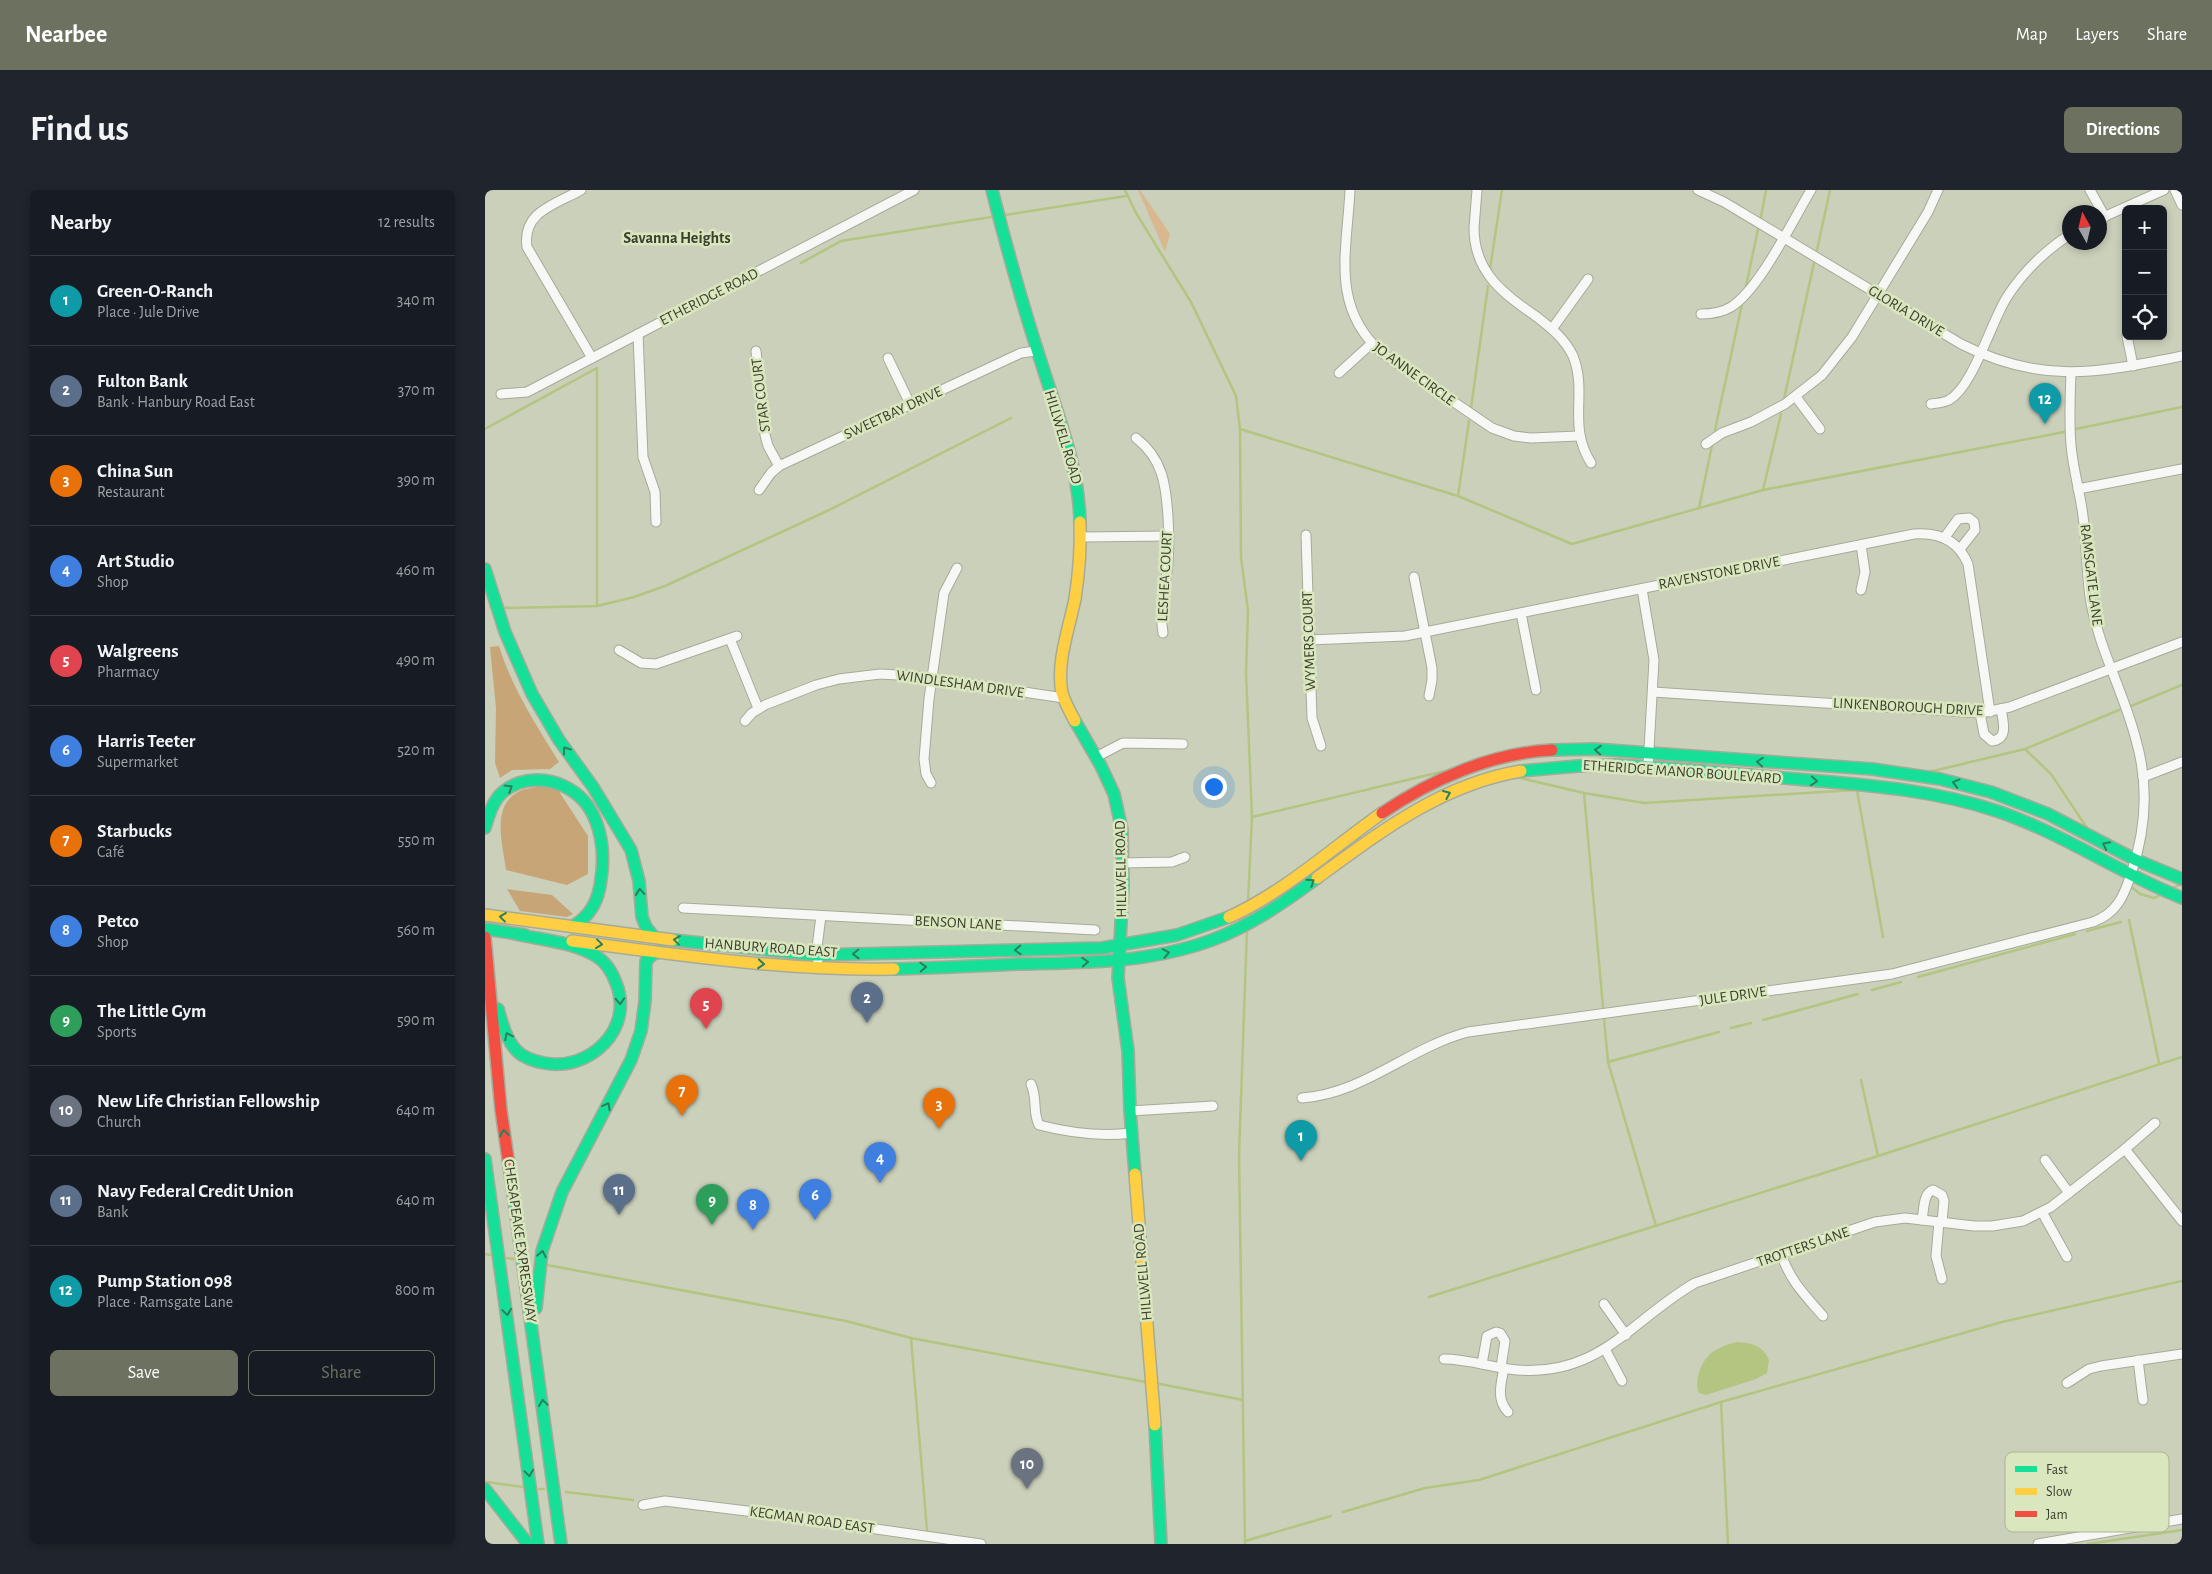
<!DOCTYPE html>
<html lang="en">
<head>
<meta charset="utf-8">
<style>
	body { margin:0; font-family:"Alegreya Sans",sans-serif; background:#20242c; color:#f1f3f6 }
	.controls { position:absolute; right:15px; top:15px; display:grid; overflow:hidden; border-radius:8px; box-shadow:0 2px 8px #0003 }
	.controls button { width:45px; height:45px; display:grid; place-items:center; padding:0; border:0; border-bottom:1px solid #363941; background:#171b24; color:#f1f3f6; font:25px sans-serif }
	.compass { position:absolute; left:1577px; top:15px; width:45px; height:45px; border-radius:50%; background:#171b24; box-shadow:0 2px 8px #0003; rotate:352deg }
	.you { position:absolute; left:728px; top:596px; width:18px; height:18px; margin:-12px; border:4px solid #fff; border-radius:50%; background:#1a73e8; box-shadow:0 0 0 8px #1a73e833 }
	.badge { display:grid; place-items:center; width:32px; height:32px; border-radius:50%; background:#6d7260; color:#fff; font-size:16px; font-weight:700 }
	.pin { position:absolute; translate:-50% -41px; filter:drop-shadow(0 1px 2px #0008) }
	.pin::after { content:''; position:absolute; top:26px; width:18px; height:15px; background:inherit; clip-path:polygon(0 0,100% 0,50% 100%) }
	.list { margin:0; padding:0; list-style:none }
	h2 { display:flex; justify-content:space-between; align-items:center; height:65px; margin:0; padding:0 20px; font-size:21px }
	h2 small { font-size:16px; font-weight:400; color:#9ea1a6 }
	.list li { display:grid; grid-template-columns:32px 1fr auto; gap:15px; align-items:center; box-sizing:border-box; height:90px; padding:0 20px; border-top:1px solid #363941 }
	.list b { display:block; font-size:19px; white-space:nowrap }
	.list p { margin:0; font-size:16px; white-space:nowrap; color:#9ea1a6 }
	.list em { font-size:16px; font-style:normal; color:#9ea1a6 }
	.actions { display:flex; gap:10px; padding:15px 20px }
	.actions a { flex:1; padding:11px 0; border:1px solid #6d7260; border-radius:8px; text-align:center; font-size:18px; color:#6d7260 }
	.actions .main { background:#6d7260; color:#fff }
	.icon { flex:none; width:28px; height:28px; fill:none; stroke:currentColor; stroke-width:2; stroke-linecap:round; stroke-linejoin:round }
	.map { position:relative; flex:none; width:1697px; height:1354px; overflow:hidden; border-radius:8px }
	header { display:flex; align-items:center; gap:30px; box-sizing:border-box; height:70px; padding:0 25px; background:#6d7260; color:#fff }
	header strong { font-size:24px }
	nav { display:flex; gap:28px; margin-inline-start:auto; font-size:18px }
	.intro { display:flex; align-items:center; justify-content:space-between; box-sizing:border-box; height:120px; padding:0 30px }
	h1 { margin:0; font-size:35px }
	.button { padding:12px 22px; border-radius:8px; background:#6d7260; color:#fff; font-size:18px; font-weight:700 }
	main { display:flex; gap:30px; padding:0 30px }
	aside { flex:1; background:#171b24; border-radius:8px; box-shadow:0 2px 8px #0003 }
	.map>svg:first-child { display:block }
</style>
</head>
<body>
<header>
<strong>Nearbee</strong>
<nav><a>Map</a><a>Layers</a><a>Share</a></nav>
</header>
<div class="intro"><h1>Find us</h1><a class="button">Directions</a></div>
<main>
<aside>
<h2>Nearby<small>12 results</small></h2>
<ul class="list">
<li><span class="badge" style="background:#0f9aa8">1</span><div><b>Green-O-Ranch</b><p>Place · Jule Drive</p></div><em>340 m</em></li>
<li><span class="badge" style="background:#5c6f8a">2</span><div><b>Fulton Bank</b><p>Bank · Hanbury Road East</p></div><em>370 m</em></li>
<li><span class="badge" style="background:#e8710a">3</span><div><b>China Sun</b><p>Restaurant</p></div><em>390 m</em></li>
<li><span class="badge" style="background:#3f7fe0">4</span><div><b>Art Studio</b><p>Shop</p></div><em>460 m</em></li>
<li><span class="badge" style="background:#e0444e">5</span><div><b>Walgreens</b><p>Pharmacy</p></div><em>490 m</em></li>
<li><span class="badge" style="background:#3f7fe0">6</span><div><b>Harris Teeter</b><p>Supermarket</p></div><em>520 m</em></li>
<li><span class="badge" style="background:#e8710a">7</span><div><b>Starbucks</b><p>Café</p></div><em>550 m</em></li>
<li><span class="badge" style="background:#3f7fe0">8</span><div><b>Petco</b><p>Shop</p></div><em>560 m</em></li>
<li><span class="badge" style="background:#2e9e5b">9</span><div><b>The Little Gym</b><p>Sports</p></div><em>590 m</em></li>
<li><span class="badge" style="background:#6b7280">10</span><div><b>New Life Christian Fellowship</b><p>Church</p></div><em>640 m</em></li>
<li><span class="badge" style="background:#5c6f8a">11</span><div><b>Navy Federal Credit Union</b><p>Bank</p></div><em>640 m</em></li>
<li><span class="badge" style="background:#0f9aa8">12</span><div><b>Pump Station 098</b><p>Place · Ramsgate Lane</p></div><em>800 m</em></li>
</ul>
<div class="actions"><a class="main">Save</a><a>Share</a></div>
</aside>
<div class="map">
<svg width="1697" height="1354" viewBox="0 0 1697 1354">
	<rect width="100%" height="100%" fill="#cad0ba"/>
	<path fill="#d9b890" d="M653 0H655L685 44 680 62Z"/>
	<g fill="#c8a577">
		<path d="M14 456C27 498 51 535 74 572L65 579 27 580 15 588 10 573 11 518 5 457Z"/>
		<path d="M55 596 73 600 103 646V684L82 695 21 680C18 655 5 615 35 601 41 598 49 598 55 596Z"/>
		<path d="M22 699 67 705 88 724 82 727 35 721Z"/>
	</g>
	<path fill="#b3c581" d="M1252 1152C1267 1153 1277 1155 1284 1170L1282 1183 1271 1189 1221 1205 1214 1203C1211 1197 1212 1190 1214 1183 1220 1163 1232 1157 1252 1152Z"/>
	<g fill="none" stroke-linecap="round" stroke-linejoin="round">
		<g stroke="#b3c581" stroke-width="2.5">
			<path d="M640 0 651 23 706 112 751 206 755 239 756 367 763 421 761 483 767 627 763 712"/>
			<path d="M520 25 641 6"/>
			<path d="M1276 27 1281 0"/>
			<path d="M1332 60 1345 0"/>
			<path d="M316 73 356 51 506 27"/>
			<path d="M1005 79 1017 0"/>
			<path d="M1261 96 1273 39"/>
			<path d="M1299 209 1329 73"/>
			<path d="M986 218 1003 96"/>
			<path d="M0 239 112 178V416"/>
			<path d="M755 239 973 306 1087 354 1278 300 1579 242"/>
			<path d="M1591 239 1697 217"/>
			<path d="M1230 240 1257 114"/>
			<path d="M1278 300 1296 224"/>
			<path d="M973 306 984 231"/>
			<path d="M1214 318 1227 255"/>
			<path d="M19 418 112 416 149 407 180 396 342 321 526 228"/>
			<path d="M1646 516 1697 495"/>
			<path d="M1540 559 1566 584 1602 638"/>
			<path d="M1444 582 1540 559 1634 520"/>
			<path d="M1031 587 1099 603 1159 613 1370 600"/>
			<path d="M1372 600 1398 747"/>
			<path d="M1099 603 1118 817"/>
			<path d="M767 627 964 580"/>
			<path d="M1648 698 1655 704 1669 708 1675 705"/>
			<path d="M1686 699 1696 694"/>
			<path d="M1644 730 1674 873"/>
			<path d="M1602 741 1636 732"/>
			<path d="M1433 787 1590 744"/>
			<path d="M1387 800 1416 792"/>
			<path d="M1119 829 1123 872 1171 1036"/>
			<path d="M1278 830 1373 804"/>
			<path d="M1246 838 1266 833"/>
			<path d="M1123 872 1234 842"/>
			<path d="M1376 890 1393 966"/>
			<path d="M0 1064 6 1065"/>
			<path d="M22 1068 29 1069"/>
			<path d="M62 1075 361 1131 426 1148 661 1192"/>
			<path d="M944 1107 1393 966 1697 867"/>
			<path d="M426 1148 442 1340"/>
			<path d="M675 1194 758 1210"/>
			<path d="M1236 1212 1243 1354"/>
			<path d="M1 1292 38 1297"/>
			<path d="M54 1299H59"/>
			<path d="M81 1302 148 1310"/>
			<path d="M858 1322 940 1298 994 1290 1236 1212 1517 1132 1697 1091"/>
			<path d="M760 1351 846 1326"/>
			<path d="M760 1354 754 965 762 739"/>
			<path d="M1603 1354 1697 1340"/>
		</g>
		<g stroke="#a6ab99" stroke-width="11">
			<g id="street">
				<path d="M96 0C69 15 37 22 42 57L107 168"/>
				<path d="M865 0C862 61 845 117 897 163L1007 238 1029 246 1046 248 1094 246"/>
				<path d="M992 0C991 13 990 25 989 38 989 83 1019 104 1052 127 1066 138 1080 149 1088 166 1103 203 1082 235 1106 273"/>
				<path d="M1213 0 1239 12 1476 154C1557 195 1612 183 1697 166"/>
				<path d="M1605 0 1620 27"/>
				<path d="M1690 0 1697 15"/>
				<path d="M1614 29 1679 0"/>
				<path d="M1216 124C1227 124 1236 123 1246 117 1274 100 1308 30 1326 0"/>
				<path d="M1067 139 1103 89"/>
				<path d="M153 144 158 267 170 302 171 332"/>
				<path d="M1642 146 1648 176"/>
				<path d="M271 161 280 245 283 256 294 276"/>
				<path d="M403 168 425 214"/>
				<path d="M854 183 886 154"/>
				<path d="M16 204 42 202 429 0"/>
				<path d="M1311 207 1335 239"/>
				<path d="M1446 214C1452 213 1459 213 1464 210 1488 197 1506 132 1522 107 1538 82 1560 61 1584 45"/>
				<path d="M651 248C678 269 681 295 683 327 684 343 684 359 683 374 680 398 674 419 678 443"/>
				<path d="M1221 254 1237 243 1266 232 1300 214 1337 185 1367 147 1443 22 1453 0"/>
				<path d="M1593 299 1697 279"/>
				<path d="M274 300 286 283 294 276 536 163 551 161"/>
				<path d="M821 345 827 528 836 556"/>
				<path d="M597 347 684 346"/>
				<path d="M1460 347 1473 329 1484 328 1489 332 1490 340 1475 359"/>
				<path d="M929 387 947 478V490L944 506"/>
				<path d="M1157 399 1169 470 1163 577"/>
				<path d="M1376 400 1380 382 1376 355"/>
				<path d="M1036 423 1051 500"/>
				<path d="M245 449 273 518"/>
				<path d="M824 450 920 446 1429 344C1454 342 1473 350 1483 374L1505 522"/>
				<path d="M134 460 156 473 171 474 252 446"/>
				<path d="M1168 502 1495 523 1525 517 1697 452"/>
				<path d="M1495 523 1499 544 1507 551C1524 549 1518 531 1516 519"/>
				<path d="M260 531 267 523 280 515 331 495 354 489 395 484 431 486 579 508"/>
				<path d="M611 567 638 553 698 554"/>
				<path d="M1658 587 1697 572"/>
				<path d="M446 593 441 584 439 569 444 509 459 403 472 378"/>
				<path d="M637 673 687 672 700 667"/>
				<path d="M198 718 610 740"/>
				<path d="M333 770 331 765 336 726"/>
				<path d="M546 894C553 910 547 921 554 935 585 943 615 947 647 943"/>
				<path d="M817 908C880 903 923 858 983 842L1407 784 1608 732C1632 723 1639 706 1646 684 1661 640 1664 595 1651 550 1639 503 1615 461 1606 413 1601 384 1602 355 1598 326 1595 302 1588 279 1586 255 1584 231 1585 207 1586 183"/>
				<path d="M645 921 728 916"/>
				<path d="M1640 959 1697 1031"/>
				<path d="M1560 970 1584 1003"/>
				<path d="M1557 1022 1582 1067"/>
				<path d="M1437 1030C1439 1020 1438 1003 1448 1000L1457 1005 1459 1011 1457 1032"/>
				<path d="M1454 1032 1451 1066 1457 1089"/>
				<path d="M1296 1064C1306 1092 1319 1104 1338 1126"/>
				<path d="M1119 1114 1141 1145"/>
				<path d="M1120 1159 1137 1191"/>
				<path d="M959 1169C984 1169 1007 1178 1032 1180 1116 1186 1146 1130 1210 1093L1390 1032 1420 1028 1489 1036H1507L1538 1031 1566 1017 1640 959 1670 933"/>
				<path d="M1653 1170 1658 1210"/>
				<path d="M997 1174 1002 1146 1011 1142 1015 1143 1020 1151 1016 1177"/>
				<path d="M1019 1178C1016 1194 1011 1209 1023 1222"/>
				<path d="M1582 1193 1604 1179 1616 1176 1697 1164"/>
				<path d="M158 1315 180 1311 286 1324 496 1354"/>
				<path d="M1553 1354 1697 1329"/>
			</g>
		</g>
		<g stroke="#a6ab99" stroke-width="14">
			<g id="fast">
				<path d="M507 0C522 59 538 117 557 175 573 226 594 278 595 332"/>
				<path d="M0 379 20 442 47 504 74 550 108 597 146 660 154 691 157 727 161 737 169 747"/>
				<path d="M590 531 616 576 629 604 637 640 638 697 633 788 643 861 645 921 650 984"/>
				<path d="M1067 560 1109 559 1387 579 1455 589 1506 602 1563 624 1651 670 1697 689"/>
				<path d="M1036 581 1093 576 1130 575C1190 578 1251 584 1311 589 1380 595 1445 599 1512 621 1577 643 1634 683 1697 708"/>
				<path d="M0 638C3 627 6 616 13 607 38 579 83 588 103 616 117 637 120 665 116 689 114 709 106 726 88 736"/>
				<path d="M0 739 40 745"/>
				<path d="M188 750 331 765 617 758 692 745 744 727"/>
				<path d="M409 779C450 778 492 776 533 774 599 773 665 773 727 750 765 736 800 712 832 688"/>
				<path d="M13 819C17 833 21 849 31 860 38 868 49 871 59 873 104 882 150 839 131 793 127 782 121 772 111 766 88 752 57 750 31 744"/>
				<path d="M0 969 53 1354"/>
				<path d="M28 1003 76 1354"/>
				<path d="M51 1118 57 1061 77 1002 146 870 156 841 160 811 161 771 168 764 175 762"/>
				<path d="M670 1235 676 1354"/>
				<path d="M0 1299 43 1354"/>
			</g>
		</g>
		<g stroke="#a6ab99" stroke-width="14">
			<g id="slow">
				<path d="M590 531C585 522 580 513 577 503 571 473 584 438 590 409 594 383 596 358 595 332"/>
				<path d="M832 688C895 642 957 594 1036 581"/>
				<path d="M0 725 188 750"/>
				<path d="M744 727C801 701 846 659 897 623"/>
				<path d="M87 751C194 765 300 781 409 779"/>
				<path d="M650 984 670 1235"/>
			</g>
		</g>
		<g stroke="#a6ab99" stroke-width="14">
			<g id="jam">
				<path d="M897 623C946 590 1006 563 1067 560"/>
				<path d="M0 747 16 920 28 1003"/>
			</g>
		</g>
		<use href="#street" stroke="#f7f8f5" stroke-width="9"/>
		<use href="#fast" stroke="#16e098" stroke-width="11"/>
		<use href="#slow" stroke="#ffcf43" stroke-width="11"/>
		<use href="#jam" stroke="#f24e42" stroke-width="11"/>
	</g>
	<defs><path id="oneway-chevron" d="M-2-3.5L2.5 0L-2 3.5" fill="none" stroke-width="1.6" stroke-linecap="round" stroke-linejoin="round" transform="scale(1.25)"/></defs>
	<g stroke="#2c7f59">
		<use href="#oneway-chevron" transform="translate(81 560) rotate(-125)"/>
		<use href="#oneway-chevron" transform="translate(1113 560) rotate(-176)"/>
		<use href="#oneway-chevron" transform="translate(1275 572) rotate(-176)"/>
		<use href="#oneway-chevron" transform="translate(1329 591) rotate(5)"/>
		<use href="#oneway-chevron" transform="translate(1471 593) rotate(-165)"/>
		<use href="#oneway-chevron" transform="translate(24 598) rotate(-32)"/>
		<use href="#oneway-chevron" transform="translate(962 604) rotate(-23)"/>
		<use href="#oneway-chevron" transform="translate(1621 655) rotate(-153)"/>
		<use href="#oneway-chevron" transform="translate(826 692) rotate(-34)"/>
		<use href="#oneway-chevron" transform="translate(155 702) rotate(-95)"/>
		<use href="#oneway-chevron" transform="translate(18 727) rotate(-173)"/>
		<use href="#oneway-chevron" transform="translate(192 750) rotate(-173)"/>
		<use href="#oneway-chevron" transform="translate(114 754) rotate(7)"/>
		<use href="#oneway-chevron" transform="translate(533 760) rotate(178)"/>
		<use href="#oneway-chevron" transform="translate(681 763) rotate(-11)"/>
		<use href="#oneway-chevron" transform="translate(371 764) rotate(179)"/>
		<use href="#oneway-chevron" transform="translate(600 772) rotate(-3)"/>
		<use href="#oneway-chevron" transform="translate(276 774) rotate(5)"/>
		<use href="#oneway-chevron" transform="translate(438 777) rotate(-2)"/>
		<use href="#oneway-chevron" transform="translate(135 811) rotate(87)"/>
		<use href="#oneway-chevron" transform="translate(23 846) rotate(-116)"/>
		<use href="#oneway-chevron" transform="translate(122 916) rotate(-62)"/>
		<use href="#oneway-chevron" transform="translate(19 943) rotate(-98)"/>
		<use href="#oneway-chevron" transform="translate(57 1064) rotate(-79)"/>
		<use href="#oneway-chevron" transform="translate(22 1122) rotate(82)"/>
		<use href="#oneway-chevron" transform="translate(58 1213) rotate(-98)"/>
		<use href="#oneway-chevron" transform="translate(44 1283) rotate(82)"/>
	</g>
	<g text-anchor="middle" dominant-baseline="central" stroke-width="5" stroke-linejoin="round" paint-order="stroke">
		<g font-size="15" fill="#3b3f2f" stroke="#dae7be">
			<text transform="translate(224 107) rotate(-27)">ETHERIDGE ROAD</text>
			<text transform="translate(1421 121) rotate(31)">GLORIA DRIVE</text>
			<text transform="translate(929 184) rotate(36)">JO ANNE CIRCLE</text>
			<text transform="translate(276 205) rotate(-97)">STAR COURT</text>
			<text transform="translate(408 223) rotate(-25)">SWEETBAY DRIVE</text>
			<text transform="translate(578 247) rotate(73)">HILLWELL ROAD</text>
			<text transform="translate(1234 383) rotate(-11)">RAVENSTONE DRIVE</text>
			<text transform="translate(1606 385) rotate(83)">RAMSGATE LANE</text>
			<text transform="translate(680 386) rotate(-87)">LESHEA COURT</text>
			<text transform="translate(824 451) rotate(-92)">WYMERS COURT</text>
			<text transform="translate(475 494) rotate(8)">WINDLESHAM DRIVE</text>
			<text transform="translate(1423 517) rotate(3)">LINKENBOROUGH DRIVE</text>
			<text transform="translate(1197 582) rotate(4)">ETHERIDGE MANOR BOULEVARD</text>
			<text transform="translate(636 679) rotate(-91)">HILLWELL ROAD</text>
			<text transform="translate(473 733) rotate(3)">BENSON LANE</text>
			<text transform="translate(286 758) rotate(4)">HANBURY ROAD EAST</text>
			<text transform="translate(1248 806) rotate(-8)">JULE DRIVE</text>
			<text transform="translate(35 1051) rotate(82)">CHESAPEAKE EXPRESSWAY</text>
			<text transform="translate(1318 1057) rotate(-19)">TROTTERS LANE</text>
			<text transform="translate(658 1082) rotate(-95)">HILLWELL ROAD</text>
			<text transform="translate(327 1330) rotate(8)">KEGMAN ROAD EAST</text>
		</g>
		<g font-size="16" font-weight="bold" fill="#3b3f2f" stroke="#dae7be">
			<text x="192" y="48">Savanna Heights</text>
		</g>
	</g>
	<rect x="1520" y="1262" width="164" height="80" rx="8" fill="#dae7be" stroke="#aab593" stroke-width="1"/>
	<rect x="1530" y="1276" width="22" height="6" fill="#16e098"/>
	<rect x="1530" y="1298" width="22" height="7" fill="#ffcf43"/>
	<rect x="1530" y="1321" width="22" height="6" fill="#f24e42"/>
	<g font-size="14" fill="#3b3f2f">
		<text x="1561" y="1284">Fast</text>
		<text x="1561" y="1306">Slow</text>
		<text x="1561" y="1329">Jam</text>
	</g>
</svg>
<div class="controls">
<button>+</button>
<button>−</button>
<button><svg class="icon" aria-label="locate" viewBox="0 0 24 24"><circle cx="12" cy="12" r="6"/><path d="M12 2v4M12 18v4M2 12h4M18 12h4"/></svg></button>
</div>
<svg class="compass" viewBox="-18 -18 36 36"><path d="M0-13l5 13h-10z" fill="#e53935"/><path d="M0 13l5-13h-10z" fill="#9ea1a6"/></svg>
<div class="you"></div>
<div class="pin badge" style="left:816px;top:971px;background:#0f9aa8">1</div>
<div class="pin badge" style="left:382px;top:833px;background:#5c6f8a">2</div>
<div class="pin badge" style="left:454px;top:939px;background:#e8710a">3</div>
<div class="pin badge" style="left:395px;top:993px;background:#3f7fe0">4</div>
<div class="pin badge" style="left:221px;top:839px;background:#e0444e">5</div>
<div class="pin badge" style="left:330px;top:1030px;background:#3f7fe0">6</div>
<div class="pin badge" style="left:197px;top:926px;background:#e8710a">7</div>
<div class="pin badge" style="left:268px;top:1040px;background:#3f7fe0">8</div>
<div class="pin badge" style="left:227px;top:1035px;background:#2e9e5b">9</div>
<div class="pin badge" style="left:542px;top:1299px;background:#6b7280">10</div>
<div class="pin badge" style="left:134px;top:1025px;background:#5c6f8a">11</div>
<div class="pin badge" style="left:1560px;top:234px;background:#0f9aa8">12</div>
</div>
</main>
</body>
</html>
